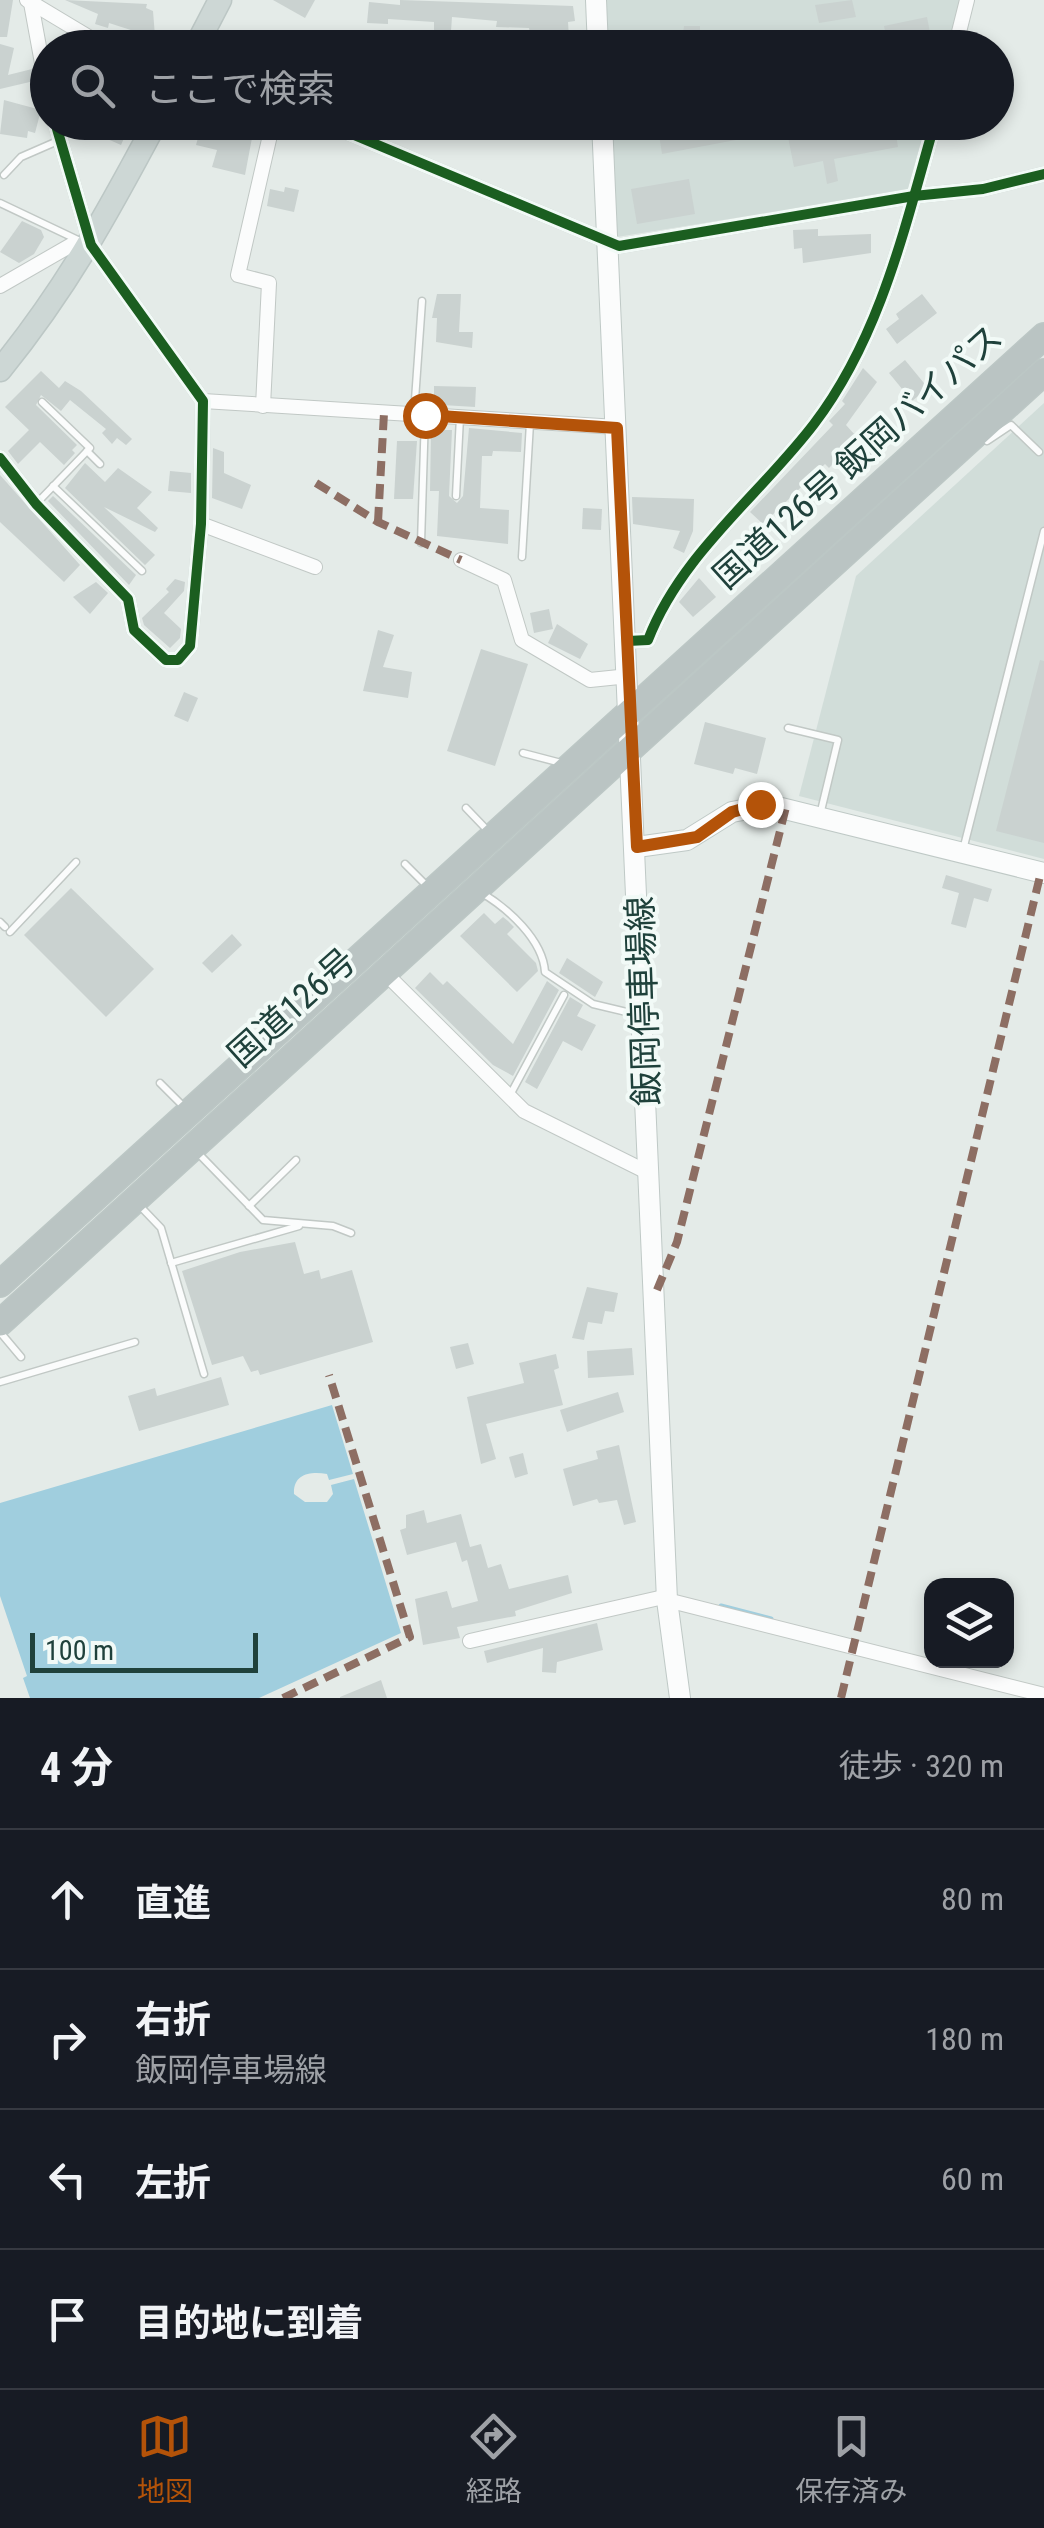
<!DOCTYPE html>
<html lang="ja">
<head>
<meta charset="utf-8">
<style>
	body { margin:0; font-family:"Roboto Condensed","Noto Sans JP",sans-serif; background:#20242c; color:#f1f3f6 }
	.controls { position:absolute; right:30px; bottom:30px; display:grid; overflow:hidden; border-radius:20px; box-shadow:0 5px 15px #0003 }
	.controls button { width:90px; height:90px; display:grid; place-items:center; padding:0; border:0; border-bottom:2px solid #363941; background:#171b24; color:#f1f3f6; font:50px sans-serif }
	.scale { position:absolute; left:30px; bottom:25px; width:228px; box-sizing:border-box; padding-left:10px; border:5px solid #1f413b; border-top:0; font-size:28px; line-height:35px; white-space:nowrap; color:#1f413b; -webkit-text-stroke:8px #f2faf7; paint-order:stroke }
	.stop { position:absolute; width:30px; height:30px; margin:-22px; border:8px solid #b45309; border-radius:50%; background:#fff }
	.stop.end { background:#b45309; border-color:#fff; box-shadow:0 2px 10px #0008 }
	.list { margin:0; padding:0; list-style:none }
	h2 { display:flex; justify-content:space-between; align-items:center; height:130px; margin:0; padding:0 40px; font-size:42px }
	h2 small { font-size:32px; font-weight:400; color:#9ea1a6 }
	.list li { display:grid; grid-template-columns:65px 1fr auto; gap:30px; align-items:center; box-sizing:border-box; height:140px; padding:0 40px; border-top:2px solid #363941 }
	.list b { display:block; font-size:38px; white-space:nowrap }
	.list p { margin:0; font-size:32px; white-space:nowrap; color:#9ea1a6 }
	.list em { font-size:32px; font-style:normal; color:#9ea1a6 }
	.icon { flex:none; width:55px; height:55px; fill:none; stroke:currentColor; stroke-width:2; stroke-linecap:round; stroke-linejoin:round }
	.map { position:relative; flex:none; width:1044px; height:1698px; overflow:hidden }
	.search { position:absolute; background:#171b24; box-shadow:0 5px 15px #0003; left:30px; right:30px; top:30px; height:110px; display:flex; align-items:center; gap:25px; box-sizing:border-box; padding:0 35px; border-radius:55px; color:#9ea1a6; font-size:38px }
	.sheet { height:690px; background:#171b24 }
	nav { display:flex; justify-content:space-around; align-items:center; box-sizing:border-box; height:140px; border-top:2px solid #363941; background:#171b24; font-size:28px; color:#9ea1a6 }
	nav a { display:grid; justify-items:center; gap:5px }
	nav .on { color:#b45309 }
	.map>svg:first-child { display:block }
</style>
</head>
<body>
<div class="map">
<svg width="1044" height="1698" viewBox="0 0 1044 1698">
	<rect width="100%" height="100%" fill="#e4ebe8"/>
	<g fill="#d1ddd9">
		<path d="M605 0H963L949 48 607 47Z"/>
		<path d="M611 123H928L910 190 617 237Z"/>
		<path d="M1044 403V859L799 796 856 576Z"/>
	</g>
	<path fill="#a0cede" d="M332 1405 353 1474 329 1480 327 1474C310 1471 293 1474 294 1494L305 1502H327L333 1494 331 1485 354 1479 401 1633 259 1698H30L23 1678 27 1676 0 1596V1503Z"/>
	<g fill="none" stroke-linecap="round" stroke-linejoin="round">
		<path stroke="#a0cede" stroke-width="5" d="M721 1606 771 1619"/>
	</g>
	<g fill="#cad2d0">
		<path d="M0 0H13L7 37H0Z"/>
		<path d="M65 0 147 4 146 8 153 11 155 36 144 40 137 32 109 23 108 28 95 24 98 14Z"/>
		<path d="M273 0H315L305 18Z"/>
		<path d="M400 0 573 6 575 21 568 22 569 37 556 38V32L530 33 529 28 496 27 497 21 452 17 451 31 434 30V22L388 19V24L367 23 369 2 400 5Z"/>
		<path d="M852 0 856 17 819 23 815 5Z"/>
		<path d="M927 17 933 48H888L884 26Z"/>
		<path d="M684 26H700V38L746 30 748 48H681Z"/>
		<path d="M0 44 14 48 8 75 32 69 34 81 0 89Z"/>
		<path d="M4 100 41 110 35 133 28 131 27 138 0 134Z"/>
		<path d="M69 122H131L121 145Z"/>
		<path d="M236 122H255L245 175 212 167 217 150 196 145 200 131 231 139Z"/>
		<path d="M657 122H760L762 135 662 154Z"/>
		<path d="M785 122H894L898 147 834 159 838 181 827 184 823 161 794 167Z"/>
		<path d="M689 179 695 214 637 224 631 189Z"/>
		<path d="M285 187 299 190 294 212 267 206 270 189 284 192Z"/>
		<path d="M22 221 41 230 44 237 34 254 19 263 0 252Z"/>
		<path d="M818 229V236L871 234V253L803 263 802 248 794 249 793 230Z"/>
		<path d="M437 294H461L459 332H473L472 348 436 342 437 318H432Z"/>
		<path d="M922 294 937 313 897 344 886 329 899 319 896 314Z"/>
		<path d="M905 360 928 388 912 401 889 373Z"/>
		<path d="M863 368 877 382 846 425 874 456 866 463 850 446 829 468 825 464 763 524 750 512 833 425 829 421 845 404 842 401Z"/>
		<path d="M41 371 59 388 65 381 81 391 132 439 126 445 117 438 112 444 102 433 106 429 70 400 61 411 41 395 36 405 77 445 72 450 75 453 64 465 40 442 18 464 8 451 29 430 5 407Z"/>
		<path d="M434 386 476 387 475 407 426 404V394L434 395Z"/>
		<path d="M469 428 522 433 521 452 493 451 492 456H482L480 508 509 510 508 544 437 536 439 491H430L431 430H452L449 496 457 503 463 496Z"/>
		<path d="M397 441H417L413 499H394Z"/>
		<path d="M213 448 224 452V473L251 485 242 509 212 498Z"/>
		<path d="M85 463 105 482 118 468 152 492 137 508 158 528 155 532 104 507 155 555 145 565 65 488Z"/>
		<path d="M170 471 191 473V493L168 491Z"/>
		<path d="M0 475 80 565 64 582 0 522Z"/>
		<path d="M53 496 136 575 129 585 48 501Z"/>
		<path d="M632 497 694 499 693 531 684 553 673 548 680 531 633 524Z"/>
		<path d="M583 508 602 509 601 530 582 529Z"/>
		<path d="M699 578 716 597 693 617 679 602Z"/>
		<path d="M175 579 185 582 184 591 164 613 181 629 180 638 170 648 144 625 142 618 169 592 166 589Z"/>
		<path d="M96 582 108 593 90 614 73 597Z"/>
		<path d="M549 609 553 629 534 633 530 613Z"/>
		<path d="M557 624 588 644 580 659 548 643Z"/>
		<path d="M378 630 394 635 383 667 412 672 408 698 363 691Z"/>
		<path d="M481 649 528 664 495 766 447 751Z"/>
		<path d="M1040 660 1044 661V843L996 831Z"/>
		<path d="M184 692 198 698 188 722 174 716Z"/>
		<path d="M705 722 766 738 757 774 735 768 733 774 694 764Z"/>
		<path d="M946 875 992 889 988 902 974 898 966 928 951 924 959 893 942 888Z"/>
		<path d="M71 888 154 969 106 1017 24 935Z"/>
		<path d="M484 913 495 924 503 917 508 921 514 927 507 934 536 963 538 971 517 992 460 936Z"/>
		<path d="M232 934 242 945 212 973 202 963Z"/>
		<path d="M567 958 603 982 595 997 559 973Z"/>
		<path d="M430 972 443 985 447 981 513 1044 547 981 559 990 513 1076 493 1065 415 988Z"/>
		<path d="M570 997 583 1005 577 1016 596 1025 582 1051 563 1041 537 1089 525 1082Z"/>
		<path d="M295 1242 304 1274 319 1270 321 1279 352 1270 373 1342 260 1375 258 1370 251 1372 243 1356 212 1365 182 1271 240 1252Z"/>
		<path d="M587 1287 618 1293 614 1312 605 1311 602 1324 588 1322 584 1340 572 1338Z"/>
		<path d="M468 1343 474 1364 456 1369 450 1347Z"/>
		<path d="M632 1348 634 1375 588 1378 587 1351Z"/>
		<path d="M556 1354 559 1368 554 1370 563 1405 486 1424 496 1459 481 1464 467 1397 524 1383 519 1363Z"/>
		<path d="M221 1377 229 1405 139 1431 128 1396 155 1388 157 1396Z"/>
		<path d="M618 1392 624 1412 567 1432 560 1410Z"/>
		<path d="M619 1445 636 1522 624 1525 617 1500 599 1503 597 1499 573 1506 563 1469 598 1459 596 1451Z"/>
		<path d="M523 1453 528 1474 515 1478 509 1457Z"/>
		<path d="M424 1510 427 1523 461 1514 470 1547 481 1544 488 1568 501 1564 509 1589 568 1575 572 1593 515 1611 516 1616 457 1627 460 1638 423 1645 415 1599 447 1591 452 1608 478 1601 467 1560 462 1562 456 1542 407 1555 400 1530 406 1528V1515Z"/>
		<path d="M597 1623 603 1650 557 1662 556 1673 542 1672 543 1648 487 1663 484 1651Z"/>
		<path d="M381 1680 387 1698H340V1697Z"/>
	</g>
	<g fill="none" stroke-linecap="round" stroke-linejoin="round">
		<g stroke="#c1c8c5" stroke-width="9">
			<g id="lane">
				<path d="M4 175 21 157 60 140"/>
				<path d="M0 203 80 241"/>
				<path d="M414 414 422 301"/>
				<path d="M987 441 1011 425 1039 452"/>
				<path d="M87 451 100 464"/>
				<path d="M53 486 142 571"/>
				<path d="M456 496 460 417"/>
				<path d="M36 504 90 448 42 402"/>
				<path d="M421 543 425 415"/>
				<path d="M522 557 530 423"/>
				<path d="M788 728 838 740 820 815"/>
				<path d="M523 753 565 764"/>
				<path d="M466 808 489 832"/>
				<path d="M963 850 1044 531"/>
				<path d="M405 864 428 887"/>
				<path d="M480 892C508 908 543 940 545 972L593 1004 639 1015"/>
				<path d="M0 922 5 927"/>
				<path d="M10 932 76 862"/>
				<path d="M160 1083 184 1107"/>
				<path d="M510 1095 564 995"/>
				<path d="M197 1152 263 1220 333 1226 351 1233"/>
				<path d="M139 1205 161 1228 204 1374"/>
				<path d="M249 1206 296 1160"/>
				<path d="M171 1263 299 1226"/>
				<path d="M0 1332 21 1357"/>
				<path d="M0 1382 135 1342"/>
			</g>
		</g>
		<g stroke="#c1c8c5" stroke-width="16">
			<g id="street">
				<path d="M27 0 107 48"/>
				<path d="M31 3 48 96"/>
				<path d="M955 48 967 0"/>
				<path d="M323 122 619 246 914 196 983 189 1044 174"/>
				<path d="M0 286 73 244 91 245"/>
				<path d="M203 401 617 427"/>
				<path d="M263 406 269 283 238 275 273 122"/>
				<path d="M0 458 36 504 128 599 134 630 166 660H178L190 646 201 524 203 401 91 245 55 122"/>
				<path d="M201 524 315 567"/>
				<path d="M461 560 504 580 522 640 590 680 629 676"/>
				<path d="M628 641 648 640C681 554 759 496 814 424 881 336 905 226 935 122"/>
				<path d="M384 972 524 1111 651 1174"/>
				<path d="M667 1600 1044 1695"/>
				<path d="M470 1641 668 1596"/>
			</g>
		</g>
		<g stroke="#bfc9c6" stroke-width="22">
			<g id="secondary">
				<path d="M596 0 598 48"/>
				<path d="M602 122 667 1600 680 1698"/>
				<path d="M637 847 687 840 732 812 769 805 1044 873"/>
			</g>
		</g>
		<g stroke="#bcc7c5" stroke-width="25">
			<g id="primary">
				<path d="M195 48 220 0"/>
				<path d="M0 370C66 289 107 214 156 122"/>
			</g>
		</g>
		<g stroke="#bcc7c5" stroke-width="28">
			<g id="highway">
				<path d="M0 1284 1044 336"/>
				<path d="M0 1323 1044 372"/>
			</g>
		</g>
		<use href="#lane" stroke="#fbfcfc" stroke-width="6"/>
		<use href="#street" stroke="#fbfcfc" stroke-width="14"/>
		<use href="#secondary" stroke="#fbfcfc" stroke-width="20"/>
		<use href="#primary" stroke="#cdd7d5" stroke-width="22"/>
		<use href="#highway" stroke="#bac4c3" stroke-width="25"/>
		<g stroke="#8d6e63" stroke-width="8" stroke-dasharray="15 8" stroke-linecap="butt">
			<path d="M316 483 378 522 461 560"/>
			<path d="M378 522 384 413"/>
			<path d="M657 1290 677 1242 786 807"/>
			<path d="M283 1698 410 1637 329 1375"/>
			<path d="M841 1698 1041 872"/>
		</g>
		<g stroke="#f2faf7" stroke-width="16">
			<g id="cycleway">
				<path d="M323 122 619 246 914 196 983 189 1044 174"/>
				<path d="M0 458 36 504 128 599 134 630 166 660H178L190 646 201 524 203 401 91 245 55 122"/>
				<path d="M628 641 648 640C681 554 759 496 814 424 881 336 905 226 935 122"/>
			</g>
		</g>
		<use href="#cycleway" stroke="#1b5e20" stroke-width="10"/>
	</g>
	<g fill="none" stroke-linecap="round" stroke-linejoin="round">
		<path stroke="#b45309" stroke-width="12" d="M425 415 617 428 637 847 697 837 732 812 760 804"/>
	</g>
	<g text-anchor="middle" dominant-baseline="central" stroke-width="8" stroke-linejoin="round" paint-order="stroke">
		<g font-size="35" fill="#1f413b" stroke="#f2faf7">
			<text transform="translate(858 457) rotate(-42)">国道126号 飯岡バイパス</text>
			<text transform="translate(644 1001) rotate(-92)">飯岡停車場線</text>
			<text transform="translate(292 1008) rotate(-42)">国道126号</text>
		</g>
	</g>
</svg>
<div class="controls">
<button><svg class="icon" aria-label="layers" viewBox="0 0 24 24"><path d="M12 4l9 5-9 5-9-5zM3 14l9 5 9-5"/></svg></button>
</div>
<div class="scale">100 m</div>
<div class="stop" style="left:425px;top:415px"></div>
<div class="stop end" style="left:760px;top:804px"></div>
<div class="search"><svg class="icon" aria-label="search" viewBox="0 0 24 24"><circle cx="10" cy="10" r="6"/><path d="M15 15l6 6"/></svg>ここで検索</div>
</div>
<section class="sheet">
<h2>4 分<small>徒歩 · 320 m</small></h2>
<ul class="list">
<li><svg class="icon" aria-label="ahead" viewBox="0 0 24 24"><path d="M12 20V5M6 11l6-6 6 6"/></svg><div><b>直進</b></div><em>80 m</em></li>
<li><svg class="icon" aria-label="right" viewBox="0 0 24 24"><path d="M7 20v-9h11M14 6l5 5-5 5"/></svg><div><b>右折</b><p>飯岡停車場線</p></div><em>180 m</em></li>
<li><svg class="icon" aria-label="left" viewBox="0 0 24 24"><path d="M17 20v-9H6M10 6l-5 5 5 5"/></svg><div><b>左折</b></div><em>60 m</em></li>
<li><svg class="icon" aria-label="arrive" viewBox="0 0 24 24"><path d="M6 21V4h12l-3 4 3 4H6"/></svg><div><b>目的地に到着</b></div></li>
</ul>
</section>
<nav>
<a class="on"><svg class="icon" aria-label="map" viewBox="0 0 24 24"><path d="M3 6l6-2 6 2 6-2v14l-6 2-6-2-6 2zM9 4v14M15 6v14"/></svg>地図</a>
<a><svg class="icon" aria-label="directions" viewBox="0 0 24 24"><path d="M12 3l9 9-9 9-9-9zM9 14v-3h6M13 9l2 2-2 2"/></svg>経路</a>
<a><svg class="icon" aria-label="saved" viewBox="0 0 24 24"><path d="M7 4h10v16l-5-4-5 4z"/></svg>保存済み</a>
</nav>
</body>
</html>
